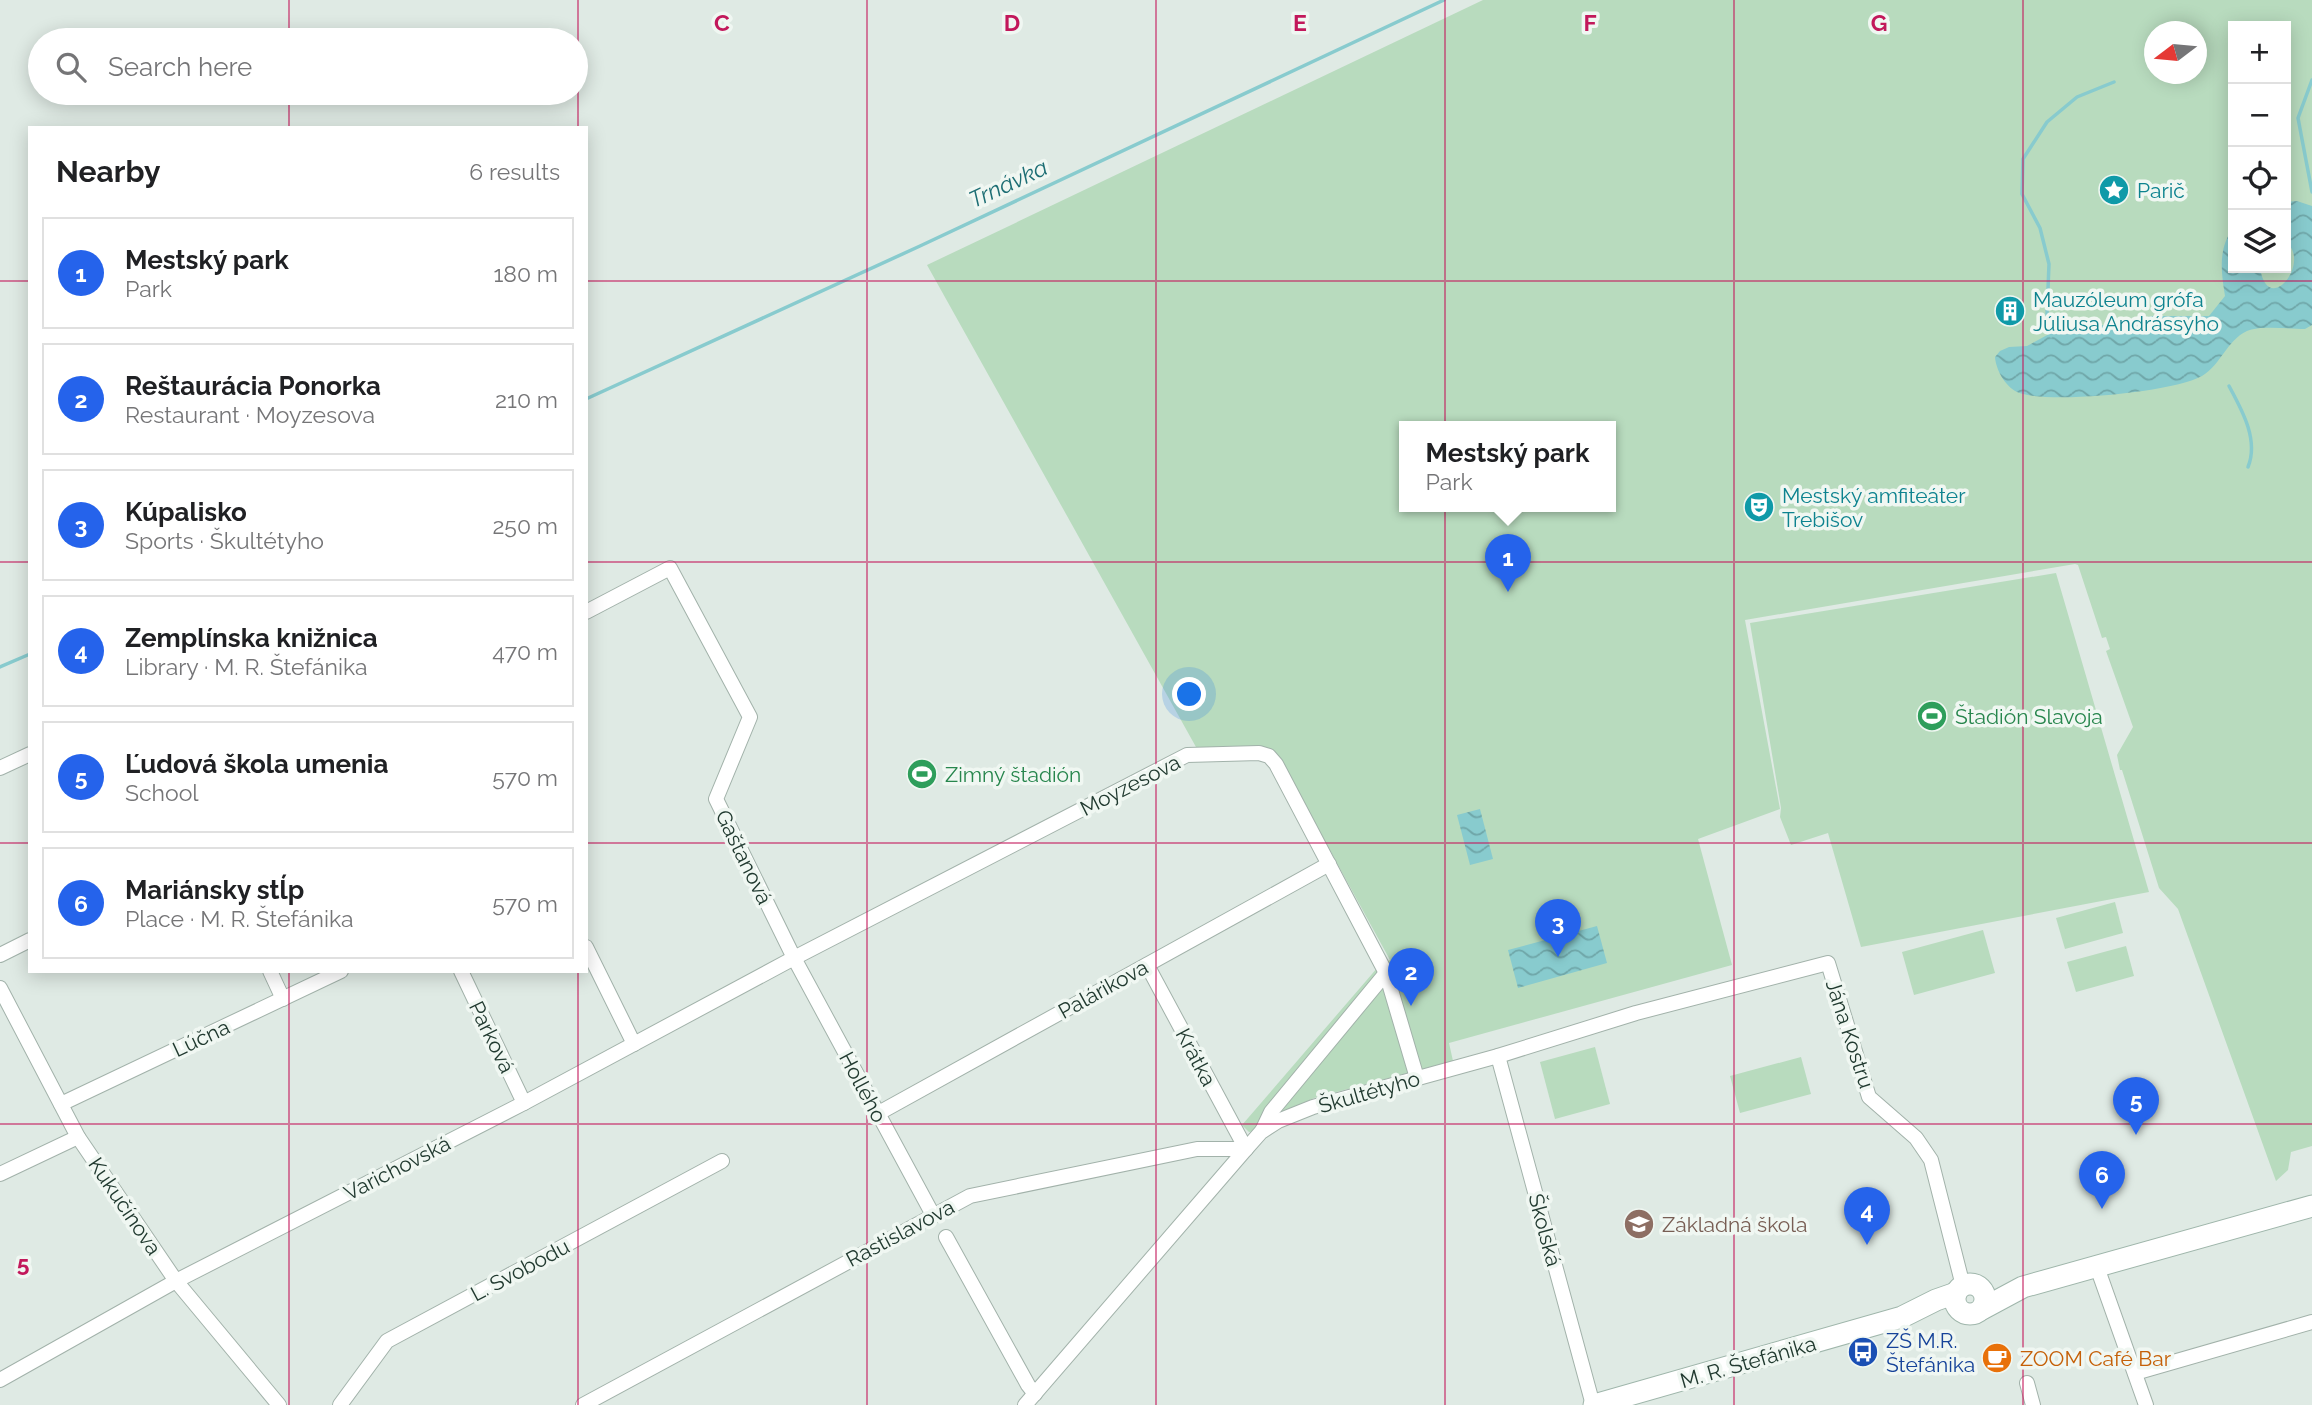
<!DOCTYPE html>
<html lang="en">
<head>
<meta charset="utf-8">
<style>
	body { margin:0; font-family:Raleway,sans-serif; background:#f2f2f2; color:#202124 }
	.controls { position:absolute; right:21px; top:21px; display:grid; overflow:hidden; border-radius:0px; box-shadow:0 4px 18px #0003 }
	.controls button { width:63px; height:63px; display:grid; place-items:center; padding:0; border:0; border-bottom:2px solid #e0e0e0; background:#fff; color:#202124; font:35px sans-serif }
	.compass { position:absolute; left:2144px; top:21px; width:63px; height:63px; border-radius:50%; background:#fff; box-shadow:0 4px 18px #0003; rotate:254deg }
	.you { position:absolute; left:1190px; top:695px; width:24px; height:24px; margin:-18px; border:5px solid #fff; border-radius:50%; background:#1a73e8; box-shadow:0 0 0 10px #1a73e833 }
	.badge { display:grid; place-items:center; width:46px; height:46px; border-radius:50%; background:#2563eb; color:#fff; font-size:23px; font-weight:700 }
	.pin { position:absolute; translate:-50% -58px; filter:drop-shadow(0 2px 4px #0008) }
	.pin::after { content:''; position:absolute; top:37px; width:24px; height:21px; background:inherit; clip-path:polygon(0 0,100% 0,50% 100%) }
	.popup { position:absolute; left:1399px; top:421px; width:217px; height:91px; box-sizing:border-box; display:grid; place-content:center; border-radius:0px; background:#fff; filter:drop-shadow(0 2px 5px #0005); font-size:23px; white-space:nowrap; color:#757577 }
	.popup b { font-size:26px; color:#202124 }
	.popup::after { content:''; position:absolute; left:50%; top:100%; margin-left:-14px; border:14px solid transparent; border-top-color:#fff }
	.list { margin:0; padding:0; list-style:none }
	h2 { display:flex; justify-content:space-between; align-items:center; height:91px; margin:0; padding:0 28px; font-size:30px }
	h2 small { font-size:23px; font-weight:400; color:#757577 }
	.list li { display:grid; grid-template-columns:46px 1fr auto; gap:21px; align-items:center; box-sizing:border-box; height:112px; margin:0 14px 14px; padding:0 14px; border:2px solid #e0e0e0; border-radius:0px }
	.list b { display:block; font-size:26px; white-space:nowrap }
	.list p { margin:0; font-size:23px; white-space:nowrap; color:#757577 }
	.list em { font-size:23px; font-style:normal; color:#757577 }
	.icon { flex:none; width:38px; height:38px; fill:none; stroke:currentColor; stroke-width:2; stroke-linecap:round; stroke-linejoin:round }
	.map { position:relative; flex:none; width:2312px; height:1405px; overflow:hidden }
	.search { position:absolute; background:#fff; box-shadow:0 4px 18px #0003; left:28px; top:28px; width:560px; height:77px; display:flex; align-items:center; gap:18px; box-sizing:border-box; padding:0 24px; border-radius:38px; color:#757577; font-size:26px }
	.panel { position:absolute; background:#fff; box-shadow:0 4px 18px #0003; left:28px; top:126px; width:560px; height:847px; border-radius:0px }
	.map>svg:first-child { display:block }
</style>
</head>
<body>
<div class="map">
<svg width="2312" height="1405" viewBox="0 0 2312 1405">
	<defs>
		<pattern id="water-waves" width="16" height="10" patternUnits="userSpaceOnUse" patternTransform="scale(1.75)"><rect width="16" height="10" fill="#88cbce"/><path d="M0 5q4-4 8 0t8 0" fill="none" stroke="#6fa6a8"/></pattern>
	</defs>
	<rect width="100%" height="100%" fill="#dfeae4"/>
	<g fill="#b8dbbe" fill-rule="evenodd">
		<path d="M1483 0H2312V1146L2291 1152 2288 1170 2276 1181 2178 909 2159 888 2122 770H2120L2117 755 2133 727 2106 651 2110 649 2106 637 2102 638 2078 565 2075 564 1745 620 1780 809 1698 839 1732 965 1449 1043 1453 1061 1314 1098 1275 1117 1255 1131 1249 1132 1242 1125 1378 967 1390 960 1280 759 1267 748 1196 747 927 265ZM2233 26H2286V268H2233ZM2154 32H2196V74H2154ZM1405 426H1611V506H1405Z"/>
		<path d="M2056 573 2149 892 1861 947 1828 833 1791 845 1780 817 1781 808 1750 623Z"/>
		<path d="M2115 902 2123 933 2065 949 2056 918Z"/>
		<path d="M1983 930 1995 973 1914 995 1902 952Z"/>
		<path d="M2126 946 2134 976 2076 992 2067 962Z"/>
		<path d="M1595 1047 1610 1104 1555 1119 1540 1062Z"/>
		<path d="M1801 1057 1811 1094 1740 1113 1730 1076Z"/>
	</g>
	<g fill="url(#water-waves)">
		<path d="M2297 201 2312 206V325L2305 329C2291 329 2259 325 2247 331 2226 341 2221 365 2202 376 2174 392 2046 405 2017 392 2005 386 1996 370 1995 357L2000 351 2009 347 2027 346 2064 326 2082 329 2153 316H2209L2225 296C2221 271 2218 249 2233 228V268H2260C2268 318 2312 262 2286 242V202Z"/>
		<path d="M1480 809 1493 859 1470 865 1457 815Z"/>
		<path d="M1597 926 1607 963 1518 988 1508 950Z"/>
	</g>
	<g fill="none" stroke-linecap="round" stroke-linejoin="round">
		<g stroke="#88cbce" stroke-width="3.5">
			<path d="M2312 80 2298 118 2312 192"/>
			<path d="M2051 336 2047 314 2049 264 2040 228 2022 194 2023 159 2047 122 2077 97 2114 82"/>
			<path d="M2229 386C2242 410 2259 440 2248 467"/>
			<path d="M586 399 920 246 1444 0"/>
			<path d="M0 667 30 654"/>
		</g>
		<g stroke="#a2b2aa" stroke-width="16">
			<g id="street">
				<path d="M586 612 670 568 750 717 716 799 794 958 933 1215"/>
				<path d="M0 768 30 754"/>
				<path d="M586 947 634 1044"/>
				<path d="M0 955 30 940"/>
				<path d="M1147 965 1246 1149"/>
				<path d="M270 971 283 999"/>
				<path d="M461 971 524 1103"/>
				<path d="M0 988 78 1137 176 1281 279 1405"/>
				<path d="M1498 1056 1593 1405"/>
				<path d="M61 1104 341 971"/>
				<path d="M877 1114 1329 864"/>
				<path d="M1262 1131 1271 1112 1386 973"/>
				<path d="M0 1174 78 1137"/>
				<path d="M946 1237 1028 1385 1035 1394"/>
				<path d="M2097 1267 2146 1405"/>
				<path d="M2135 1373 2312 1322"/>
				<path d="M0 1380 176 1281 524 1103 794 958 1187 755 1259 753 1269 756 1276 764 1386 973 1417 1078"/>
				<path d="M2027 1383 2033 1405"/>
				<path d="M340 1405 387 1341 722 1161"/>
				<path d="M583 1405 970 1196 1197 1149H1246"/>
				<path d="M1025 1405 1246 1149 1261 1132 1278 1121 1313 1107 1498 1056 1636 1013 1828 963 1869 1097 1916 1138 1931 1160 1963 1286"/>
			</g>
		</g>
		<g stroke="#9fb6ab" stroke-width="23">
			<g id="secondary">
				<circle cx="1970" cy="1299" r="15"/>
				<path d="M1982 1309 2023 1287 2312 1206"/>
				<path d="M1594 1405 1902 1317 1936 1300 1956 1293"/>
			</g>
		</g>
		<use href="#street" stroke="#fff" stroke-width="14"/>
		<use href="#secondary" stroke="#fff" stroke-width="21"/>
	</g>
	<path fill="none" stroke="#c2185b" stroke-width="2" stroke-opacity="0.55" d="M289 0V40M578 0V128M867 0V1405M1156 0V1405M1445 0V1405M1734 0V1405M2023 0V1405M289 93V128M0 281H30M586 281H2312M0 562H30M586 562H2312M0 843H30M586 843H2312M289 971V1405M578 971V1405M0 1124H2312"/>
	<defs>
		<g id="sight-disc" transform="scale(1.575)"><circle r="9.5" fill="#0f9aa8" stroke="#f0f7f2"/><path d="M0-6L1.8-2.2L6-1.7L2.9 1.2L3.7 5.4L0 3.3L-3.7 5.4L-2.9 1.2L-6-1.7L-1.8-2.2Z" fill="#fff"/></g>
		<g id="building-disc" transform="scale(1.575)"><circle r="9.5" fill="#0f9aa8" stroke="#f0f7f2"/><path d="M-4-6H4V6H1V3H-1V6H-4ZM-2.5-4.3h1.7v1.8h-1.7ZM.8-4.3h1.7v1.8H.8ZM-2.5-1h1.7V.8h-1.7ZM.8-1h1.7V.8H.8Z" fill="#fff"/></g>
		<g id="theatre-disc" transform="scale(1.575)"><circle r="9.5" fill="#0f9aa8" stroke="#f0f7f2"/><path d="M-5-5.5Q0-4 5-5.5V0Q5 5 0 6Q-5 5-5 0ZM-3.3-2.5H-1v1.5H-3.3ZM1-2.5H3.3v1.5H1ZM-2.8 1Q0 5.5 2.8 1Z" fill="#fff"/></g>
		<g id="stadium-disc" transform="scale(1.575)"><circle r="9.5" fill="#2e9e5b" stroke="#f0f7f2"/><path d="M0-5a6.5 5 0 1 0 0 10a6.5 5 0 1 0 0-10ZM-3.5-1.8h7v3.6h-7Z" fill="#fff"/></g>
		<g id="school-disc" transform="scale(1.575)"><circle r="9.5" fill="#8d6e63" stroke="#f0f7f2"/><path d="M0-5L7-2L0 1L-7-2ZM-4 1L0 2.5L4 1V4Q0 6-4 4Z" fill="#fff"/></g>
		<g id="bus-disc" transform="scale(1.575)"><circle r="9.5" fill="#1a4fb4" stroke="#f0f7f2"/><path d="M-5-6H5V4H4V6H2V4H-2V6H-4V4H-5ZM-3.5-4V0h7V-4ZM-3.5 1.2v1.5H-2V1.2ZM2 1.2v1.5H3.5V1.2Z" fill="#fff"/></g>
		<g id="cafe-disc" transform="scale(1.575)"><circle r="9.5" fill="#e8710a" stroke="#f0f7f2"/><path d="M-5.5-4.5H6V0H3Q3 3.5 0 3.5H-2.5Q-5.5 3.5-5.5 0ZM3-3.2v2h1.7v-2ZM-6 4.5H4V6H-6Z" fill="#fff"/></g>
	</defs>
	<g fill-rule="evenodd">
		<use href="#sight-disc" x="2114" y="190"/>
		<use href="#building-disc" x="2010" y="311"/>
		<use href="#theatre-disc" x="1759" y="507"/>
		<use href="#stadium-disc" x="1932" y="716"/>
		<use href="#stadium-disc" x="922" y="774"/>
		<use href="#school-disc" x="1639" y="1224"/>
		<use href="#bus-disc" x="1863" y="1352"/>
		<use href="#cafe-disc" x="1997" y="1358"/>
	</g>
	<g text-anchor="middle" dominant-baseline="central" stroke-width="7" stroke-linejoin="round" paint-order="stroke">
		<g font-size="21" fill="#0d838f" stroke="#f0f7f2" text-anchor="start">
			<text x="2137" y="190">Parič</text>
			<text x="2033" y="299">Mauzóleum grófa<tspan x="2033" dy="24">Júliusa Andrássyho</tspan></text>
			<text x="1782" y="495">Mestský amfiteáter<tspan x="1782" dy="24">Trebišov</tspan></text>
		</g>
		<g font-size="21" fill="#27864d" stroke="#f0f7f2" text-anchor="start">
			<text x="1955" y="716">Štadión Slavoja</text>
			<text x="945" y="774">Zimný štadión</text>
		</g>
		<g font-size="21" fill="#213a30" stroke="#f0f7f2">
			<text transform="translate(1130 785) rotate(-27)">Moyzesova</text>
			<text transform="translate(744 857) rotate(64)">Gaštanová</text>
			<text transform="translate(1103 989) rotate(-29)">Palárikova</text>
			<text transform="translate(1850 1034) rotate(72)">Jána Kostru</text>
			<text transform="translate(492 1037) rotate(64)">Parková</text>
			<text transform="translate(201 1038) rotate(-25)">Lúčna</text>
			<text transform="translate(1196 1057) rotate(62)">Krátka</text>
			<text transform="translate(863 1087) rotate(62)">Hollého</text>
			<text transform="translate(1369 1092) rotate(-16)">Škultétyho</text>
			<text transform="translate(397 1168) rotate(-27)">Varichovská</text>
			<text transform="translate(125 1206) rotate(56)">Kukučínova</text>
			<text transform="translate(1545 1230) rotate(75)">Školská</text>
			<text transform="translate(900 1233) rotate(-28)">Rastislavova</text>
			<text transform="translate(520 1270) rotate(-28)">L. Svobodu</text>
			<text transform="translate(1748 1362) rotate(-16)">M. R. Štefánika</text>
		</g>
		<g font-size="21" fill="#785e54" stroke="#f0f7f2" text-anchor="start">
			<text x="1662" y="1224">Základná škola</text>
		</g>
		<g font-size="21" fill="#164399" stroke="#f0f7f2" text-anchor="start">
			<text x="1886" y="1340">ZŠ M.R.<tspan x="1886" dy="24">Štefánika</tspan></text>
		</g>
		<g font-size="21" fill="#c56008" stroke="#f0f7f2" text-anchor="start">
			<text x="2020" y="1358">ZOOM Café Bar</text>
		</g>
		<g font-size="23" font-style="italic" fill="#1d6e74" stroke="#f0f7f2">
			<text transform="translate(1008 183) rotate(-25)">Trnávka</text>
		</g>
	</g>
	<g font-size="23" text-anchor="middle" font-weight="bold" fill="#c2185b" stroke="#f0f7f2" stroke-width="7" stroke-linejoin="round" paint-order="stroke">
		<text x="722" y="31">C</text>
		<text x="1012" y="31">D</text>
		<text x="1300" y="31">E</text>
		<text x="1590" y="31">F</text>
		<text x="1879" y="31">G</text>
		<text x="23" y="1272">5</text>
	</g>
</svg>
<div class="controls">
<button>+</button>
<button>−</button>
<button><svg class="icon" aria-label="locate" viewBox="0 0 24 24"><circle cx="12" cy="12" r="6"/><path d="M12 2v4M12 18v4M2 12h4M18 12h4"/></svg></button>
<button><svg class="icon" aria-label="layers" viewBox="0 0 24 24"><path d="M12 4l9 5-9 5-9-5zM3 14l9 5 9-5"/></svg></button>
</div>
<svg class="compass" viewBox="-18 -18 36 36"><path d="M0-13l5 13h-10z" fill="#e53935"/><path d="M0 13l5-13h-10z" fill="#757577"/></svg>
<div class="you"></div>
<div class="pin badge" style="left:1508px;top:592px">1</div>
<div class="popup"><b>Mestský park</b>Park</div>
<div class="pin badge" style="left:1411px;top:1006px">2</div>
<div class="pin badge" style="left:1558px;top:957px">3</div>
<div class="pin badge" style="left:1867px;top:1245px">4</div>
<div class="pin badge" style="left:2136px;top:1135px">5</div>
<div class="pin badge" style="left:2102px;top:1209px">6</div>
<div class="search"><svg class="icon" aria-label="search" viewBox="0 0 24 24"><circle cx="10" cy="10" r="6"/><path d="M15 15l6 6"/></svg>Search here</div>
<section class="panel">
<h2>Nearby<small>6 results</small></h2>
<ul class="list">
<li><span class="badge">1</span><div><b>Mestský park</b><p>Park</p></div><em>180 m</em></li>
<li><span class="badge">2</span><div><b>Reštaurácia Ponorka</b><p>Restaurant · Moyzesova</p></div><em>210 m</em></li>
<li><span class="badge">3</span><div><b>Kúpalisko</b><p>Sports · Škultétyho</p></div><em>250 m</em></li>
<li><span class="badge">4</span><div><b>Zemplínska knižnica</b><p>Library · M. R. Štefánika</p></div><em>470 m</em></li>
<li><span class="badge">5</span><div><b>Ľudová škola umenia</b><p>School</p></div><em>570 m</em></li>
<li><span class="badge">6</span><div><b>Mariánsky stĺp</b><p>Place · M. R. Štefánika</p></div><em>570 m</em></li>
</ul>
</section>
</div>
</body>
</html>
